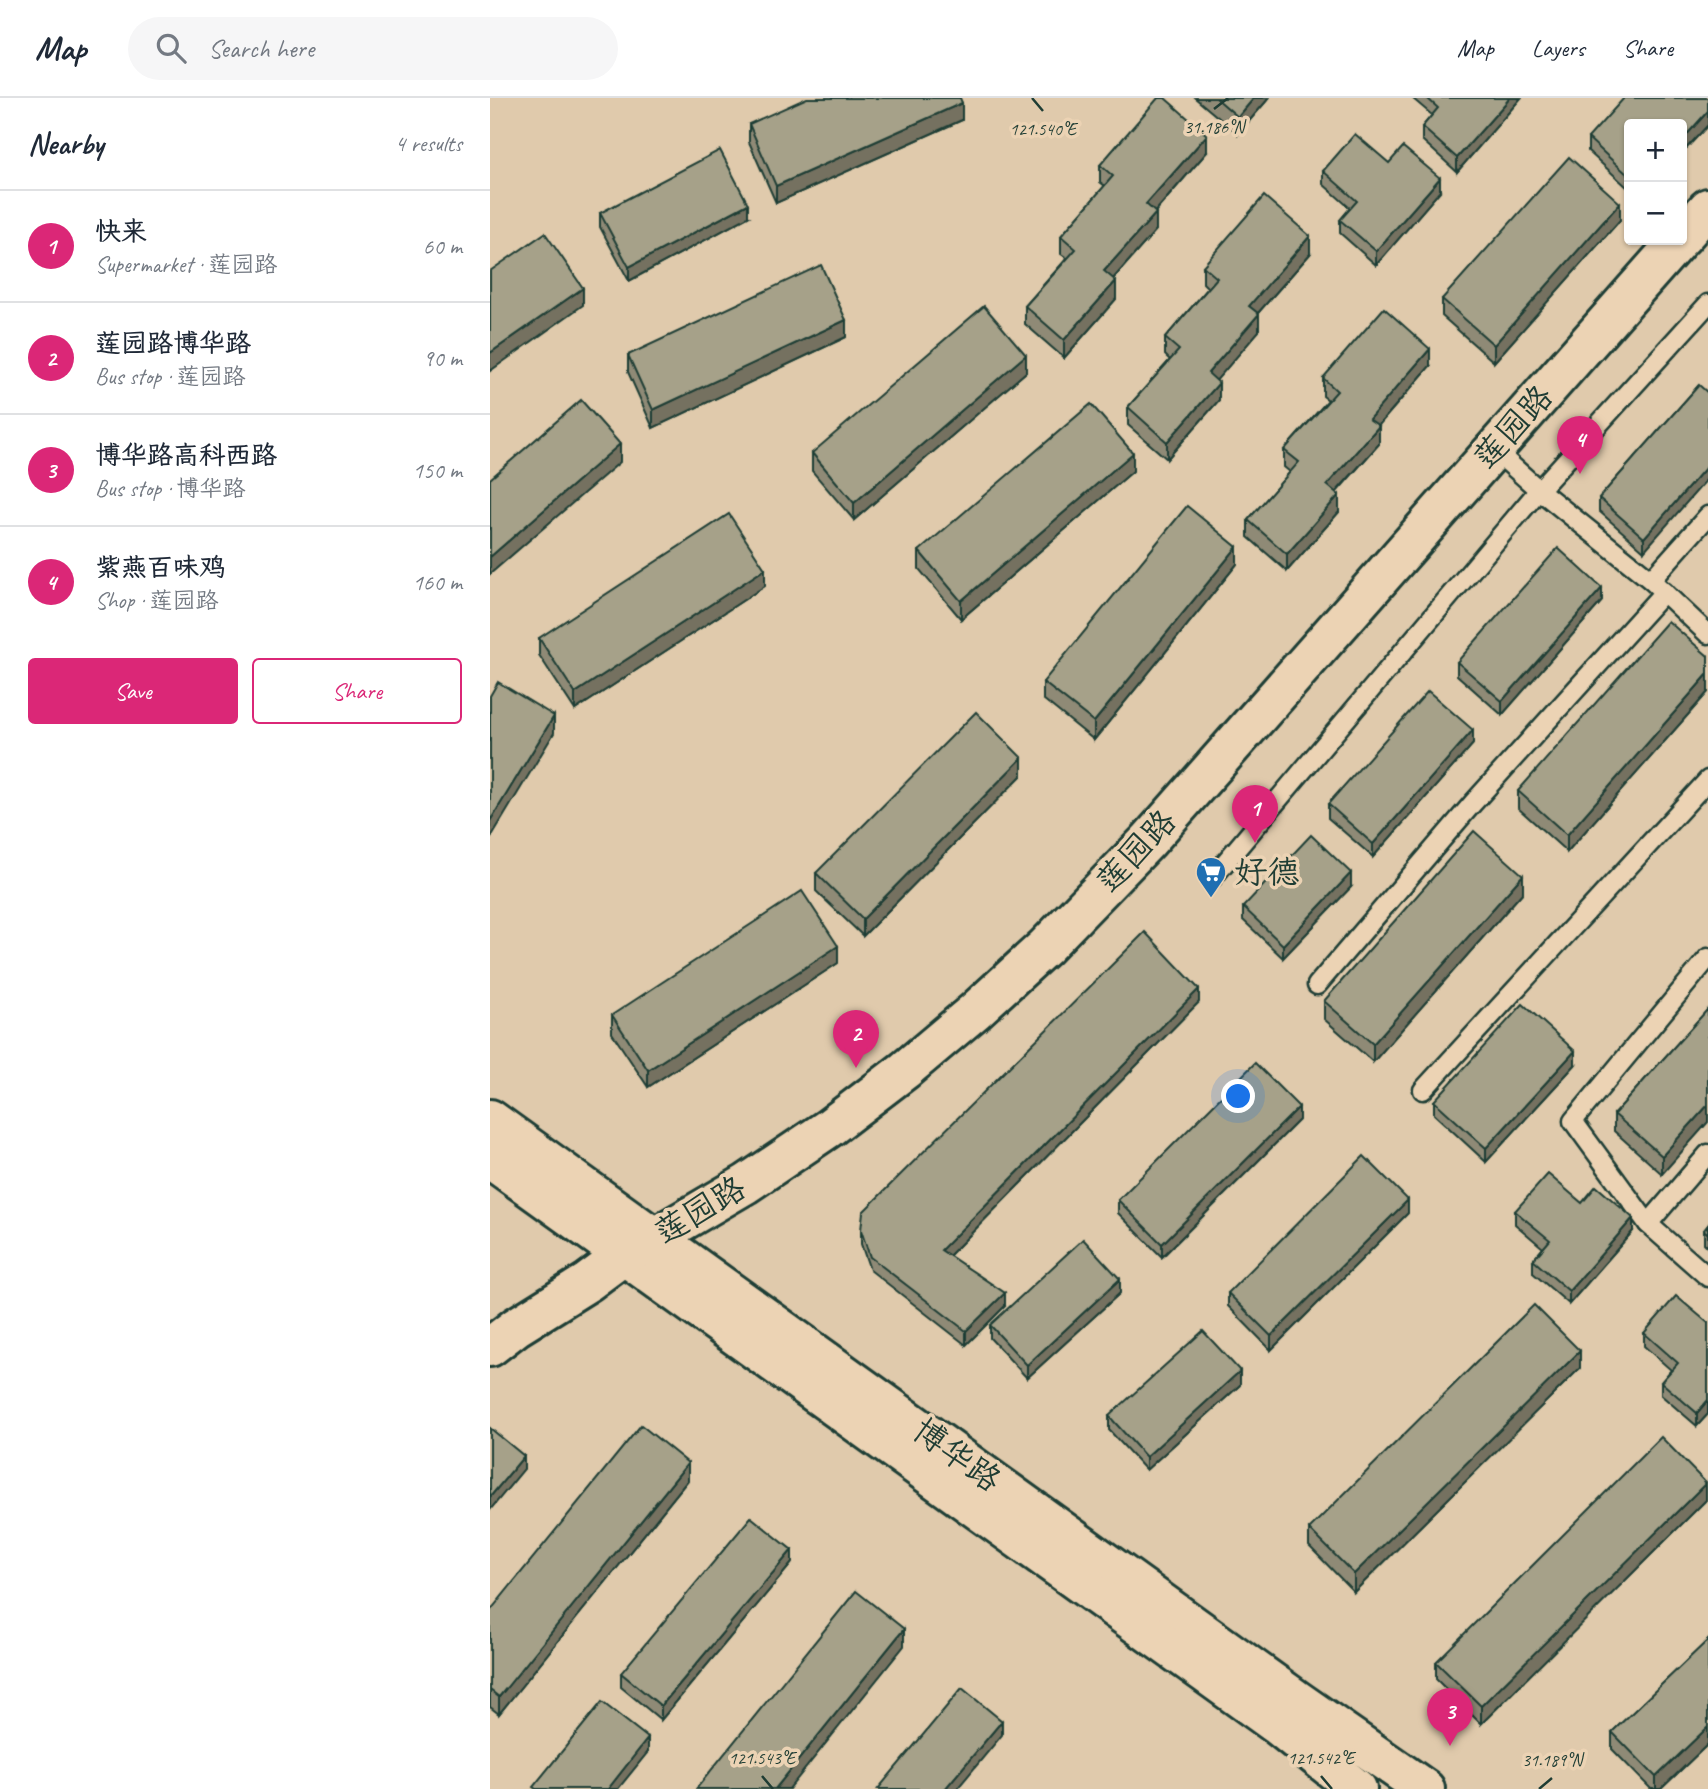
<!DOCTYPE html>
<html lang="en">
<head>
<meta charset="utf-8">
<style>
	body { margin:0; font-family:Caveat,"LXGW WenKai TC",sans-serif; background:#f6f6f7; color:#1f2937 }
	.controls { position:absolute; right:21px; top:21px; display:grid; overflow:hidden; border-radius:7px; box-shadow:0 2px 5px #0004 }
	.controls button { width:63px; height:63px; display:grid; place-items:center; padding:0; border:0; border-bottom:2px solid #e0e1e3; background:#fff; color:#1f2937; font:35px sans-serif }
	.you { position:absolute; left:749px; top:999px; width:24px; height:24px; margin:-18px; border:5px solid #fff; border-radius:50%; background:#1a73e8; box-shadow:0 0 0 10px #1a73e833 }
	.badge { display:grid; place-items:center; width:46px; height:46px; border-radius:50%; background:#db2777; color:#fff; font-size:23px; font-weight:700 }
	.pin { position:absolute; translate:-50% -58px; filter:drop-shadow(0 2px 4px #0008) }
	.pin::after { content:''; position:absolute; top:37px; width:24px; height:21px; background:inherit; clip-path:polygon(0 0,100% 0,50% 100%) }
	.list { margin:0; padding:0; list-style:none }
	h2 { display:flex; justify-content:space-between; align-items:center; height:91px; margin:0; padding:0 28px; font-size:30px }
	h2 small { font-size:23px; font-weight:400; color:#747a83 }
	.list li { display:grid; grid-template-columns:46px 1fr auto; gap:21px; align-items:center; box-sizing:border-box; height:112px; padding:0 28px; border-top:2px solid #e0e1e3 }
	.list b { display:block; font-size:26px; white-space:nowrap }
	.list p { margin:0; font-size:23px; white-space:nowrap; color:#747a83 }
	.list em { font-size:23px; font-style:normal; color:#747a83 }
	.actions { display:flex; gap:14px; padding:21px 28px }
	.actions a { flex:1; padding:16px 0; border:2px solid #db2777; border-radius:7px; text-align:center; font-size:24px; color:#db2777 }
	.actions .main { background:#db2777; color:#fff }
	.icon { flex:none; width:38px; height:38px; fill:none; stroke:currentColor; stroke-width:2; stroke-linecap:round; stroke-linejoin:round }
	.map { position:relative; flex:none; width:1218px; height:1691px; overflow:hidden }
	header { display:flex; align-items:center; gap:42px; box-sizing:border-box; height:98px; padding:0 35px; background:#fff; border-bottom:2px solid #e0e1e3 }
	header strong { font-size:33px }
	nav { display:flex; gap:38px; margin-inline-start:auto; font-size:24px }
	.search { width:490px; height:63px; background:#f6f6f7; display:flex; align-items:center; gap:18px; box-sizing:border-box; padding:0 24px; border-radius:38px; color:#747a83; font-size:26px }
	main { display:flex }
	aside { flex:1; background:#fff }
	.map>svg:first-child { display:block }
</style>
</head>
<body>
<header>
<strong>Map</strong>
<div class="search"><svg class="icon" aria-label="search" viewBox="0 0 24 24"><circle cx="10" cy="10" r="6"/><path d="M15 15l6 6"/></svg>Search here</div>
<nav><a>Map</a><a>Layers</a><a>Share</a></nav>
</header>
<main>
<aside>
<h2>Nearby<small>4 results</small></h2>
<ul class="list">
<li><span class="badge">1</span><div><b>快来</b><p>Supermarket · 莲园路</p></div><em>60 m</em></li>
<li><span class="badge">2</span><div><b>莲园路博华路</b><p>Bus stop · 莲园路</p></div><em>90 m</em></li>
<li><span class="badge">3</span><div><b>博华路高科西路</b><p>Bus stop · 博华路</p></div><em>150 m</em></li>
<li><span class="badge">4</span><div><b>紫燕百味鸡</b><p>Shop · 莲园路</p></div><em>160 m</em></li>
</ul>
<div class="actions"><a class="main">Save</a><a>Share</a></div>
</aside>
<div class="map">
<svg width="1218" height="1691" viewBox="0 0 1218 1691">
	<rect width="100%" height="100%" fill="#e0caac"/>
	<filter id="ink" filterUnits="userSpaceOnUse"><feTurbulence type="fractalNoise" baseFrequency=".0143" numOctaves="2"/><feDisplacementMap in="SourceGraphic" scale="14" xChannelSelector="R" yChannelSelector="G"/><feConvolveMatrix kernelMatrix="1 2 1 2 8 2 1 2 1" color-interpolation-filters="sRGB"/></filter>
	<g filter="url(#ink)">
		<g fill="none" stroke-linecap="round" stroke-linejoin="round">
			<g stroke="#1f3d34" stroke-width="23">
				<g id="service">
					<path d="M1003 351 1049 392 1161 482"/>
					<path d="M1218 418 1161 482 1218 536"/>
					<path d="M723 779 1049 392 1218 206"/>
					<path d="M1218 860 1083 1023 1158 1126 1218 1056"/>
					<path d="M827 887 983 705 1174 494"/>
					<path d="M933 992 1218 682"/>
					<path d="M1158 1126 1218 1179"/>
				</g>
			</g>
			<g stroke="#1f3d34" stroke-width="44">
				<g id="tertiary">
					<path d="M1192 139 1218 110"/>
					<path d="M0 1021 807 1602 935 1691"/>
					<path d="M0 1061 787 1627 867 1691"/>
					<path d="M0 1249 26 1229 98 1184 133 1158 256 1086 339 1030 415 972 485 913 555 849 658 743 1189 142"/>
				</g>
			</g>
			<use href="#service" stroke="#ecd3b4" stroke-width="18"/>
			<use href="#tertiary" stroke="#ecd3b4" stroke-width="38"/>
		</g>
		<g fill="#8f8a76" stroke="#1f3d34" stroke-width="2">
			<path d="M705 0H779L748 36Z"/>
			<path d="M922 0H1031L967 74 932 42V29L942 17Z"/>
			<path d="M1218 0V27L1192 55 1139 26V91L1098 53V40Z"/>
			<path d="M472 22 286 105 259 44V26Z"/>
			<path d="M717 54 665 114 666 132 623 181 626 201 574 260 535 226V208L577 160 571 156V138L615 88 610 84V67Z"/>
			<path d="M899 65 950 93 886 167 850 135V122L860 110 833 86V73Z"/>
			<path d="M110 115 258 119 139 183 110 129Z"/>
			<path d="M1130 122 1004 264 952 218V201Z"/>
			<path d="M820 156 768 215 769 233 726 282 729 302 677 361 638 327V309L680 262 675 257V240L718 190 713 185V168Z"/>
			<path d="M356 239 163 330 138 274V257Z"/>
			<path d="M940 268 888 328 889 346 846 395 849 414 797 473 758 439V422L800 374 794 369V352L838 302 833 298V280Z"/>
			<path d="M536 274 364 422 322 373V355Z"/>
			<path d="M1209 287 1154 453 1109 413V400Z"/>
			<path d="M643 373 471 521 429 471V453Z"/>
			<path d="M747 466 604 642 553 601V584Z"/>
			<path d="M275 488 85 612 49 557V540Z"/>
			<path d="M1112 503 1012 617 967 577V564Z"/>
			<path d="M1218 558V594L1077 754 1028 710V693Z"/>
			<path d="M983 646 883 759 838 720V706Z"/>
			<path d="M532 677 373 838 326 793V775Z"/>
			<path d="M861 789 793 860 753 822V809Z"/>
			<path d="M1033 794 883 964 834 921V903Z"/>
			<path d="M348 865 158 989 122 935V917Z"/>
			<path d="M709 904 459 1158 515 1208 476 1247 380 1172 371 1146V1132Z"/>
			<path d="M1218 911 1172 1076 1124 1033V1016Z"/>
			<path d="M1085 967 996 1064 944 1016V1003Z"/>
			<path d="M809 1022 672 1159 628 1115V1102Z"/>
			<path d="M1092 1105 1143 1133 1079 1206 1043 1175V1162L1053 1150 1025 1126V1113Z"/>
			<path d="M918 1115 781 1252 738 1208V1195Z"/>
			<path d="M1218 1127V1149L1214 1145V1132Z"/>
			<path d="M630 1195 537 1280 500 1240V1227Z"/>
			<path d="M1218 1225V1316L1207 1328 1171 1297V1284L1181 1272 1154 1248V1235Z"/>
			<path d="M1090 1270 864 1494 819 1448V1431Z"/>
			<path d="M750 1287 656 1372 619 1332V1318Z"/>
			<path d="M198 1382 9 1616 0 1609V1513Z"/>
			<path d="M1216 1402 991 1626 946 1581V1564Z"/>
			<path d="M302 1465 171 1622 131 1589V1575Z"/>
			<path d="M1218 1542V1646L1171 1691H1161L1122 1651V1634Z"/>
		</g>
		<g fill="#747160" stroke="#1f3d34" stroke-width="2">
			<path d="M764 0H779L748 36V19Z"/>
			<path d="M1020 0H1031L967 74V60Z"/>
			<path d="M472 5V22L286 105V88Z"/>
			<path d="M1218 13V27L1192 55V42Z"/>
			<path d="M717 37V54L656 124V106Z"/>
			<path d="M950 80V93L886 167V153Z"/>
			<path d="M1130 105V122L1004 264V247Z"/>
			<path d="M258 106V119L139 183V169Z"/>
			<path d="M666 115V132L614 191V173Z"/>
			<path d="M820 138V156L759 225V208Z"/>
			<path d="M626 183V201L574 260V242Z"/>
			<path d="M93 190V207L0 273V255Z"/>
			<path d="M769 216V233L718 292V275Z"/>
			<path d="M356 222V239L163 330V312Z"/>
			<path d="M940 251V268L879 338V321Z"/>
			<path d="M536 257V274L364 422V405Z"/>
			<path d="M729 285V302L677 361V344Z"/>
			<path d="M889 328V346L837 404V387Z"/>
			<path d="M130 346V364L0 476V459Z"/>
			<path d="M643 355V373L471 521V503Z"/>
			<path d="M1218 367V380L1154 453V440Z"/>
			<path d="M849 397V414L797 473V456Z"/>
			<path d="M747 449V466L604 642V624Z"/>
			<path d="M275 471V488L85 612V595Z"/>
			<path d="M1112 490V503L1012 617V603Z"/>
			<path d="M1218 576V594L1077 754V737Z"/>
			<path d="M64 618V635L0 741V723Z"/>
			<path d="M983 632V646L883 759V746Z"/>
			<path d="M532 660V677L373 838V821Z"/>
			<path d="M861 775V789L793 860V847Z"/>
			<path d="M1033 777V794L883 964V946Z"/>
			<path d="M348 848V865L158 989V972Z"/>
			<path d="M709 891V904L451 1166V1152Z"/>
			<path d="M1085 953V967L996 1064V1050Z"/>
			<path d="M1218 1007V1024L1172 1076V1058Z"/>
			<path d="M809 1009V1022L672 1159V1146Z"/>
			<path d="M918 1102V1115L781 1252V1238Z"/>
			<path d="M1143 1120V1133L1079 1206V1193Z"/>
			<path d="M630 1181V1195L537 1280V1267Z"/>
			<path d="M515 1195V1208L476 1247V1233Z"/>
			<path d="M1090 1253V1270L864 1494V1476Z"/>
			<path d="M750 1273V1287L656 1372V1359Z"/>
			<path d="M1218 1302V1316L1207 1328V1315Z"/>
			<path d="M34 1358V1371L0 1412V1399Z"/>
			<path d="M198 1365V1382L9 1616V1599Z"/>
			<path d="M1216 1385V1402L991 1626V1608Z"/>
			<path d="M302 1452V1465L171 1622V1608Z"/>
			<path d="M414 1531V1548L299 1691H285Z"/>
			<path d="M512 1623V1637L467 1691H455Z"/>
			<path d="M1218 1629V1646L1171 1691H1166V1679Z"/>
			<path d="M158 1640V1654L128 1691H118Z"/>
		</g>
		<g fill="#a6a189" stroke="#1f3d34" stroke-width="2">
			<path d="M317 0H470L472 5 286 88 259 26Z"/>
			<path d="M668 0H675L717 37 656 106 666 115 614 173 626 183 574 242 535 208 586 151 571 138 623 78 610 67Z"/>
			<path d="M726 0H764L748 19Z"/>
			<path d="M937 0H1020L967 60 932 29 948 10Z"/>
			<path d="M1134 0H1218V13L1192 42V26H1139V78L1098 40Z"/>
			<path d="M865 36 899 65 913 49 950 80 886 153 850 122 867 103 833 73Z"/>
			<path d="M230 52 258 106 139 169 110 115Z"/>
			<path d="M1079 59 1130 105 1004 247 952 201Z"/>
			<path d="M774 98 820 138 759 208 769 216 718 275 729 285 677 344 638 309 689 252 675 240 727 180 713 168Z"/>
			<path d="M55 135 93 190 0 255V173Z"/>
			<path d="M331 167 356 222 163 312 138 257Z"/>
			<path d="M494 208 536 257 364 405 322 355Z"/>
			<path d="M894 210 940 251 879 321 889 328 837 387 849 397 797 456 758 422 809 364 794 352 847 293 833 280Z"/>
			<path d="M1209 287 1218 295V367L1154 440 1109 400Z"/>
			<path d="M91 302 130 346 0 459V381Z"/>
			<path d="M601 306 643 355 471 503 429 453Z"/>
			<path d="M697 408 747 449 604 624 553 584Z"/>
			<path d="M239 416 275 471 85 595 49 540Z"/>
			<path d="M1068 450 1112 490 1012 603 967 564Z"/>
			<path d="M1178 523 1218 558V576L1077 737 1028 693Z"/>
			<path d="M8 584 64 618 0 723V598Z"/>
			<path d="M938 593 983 632 883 746 838 706Z"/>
			<path d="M486 614 532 660 373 821 326 775Z"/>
			<path d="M984 733 1033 777 883 946 834 903Z"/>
			<path d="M821 737 861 775 793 847 753 809Z"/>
			<path d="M312 793 348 848 158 972 122 917Z"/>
			<path d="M655 834 709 891 451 1152 515 1195 476 1233 380 1159 371 1132 373 1114Z"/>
			<path d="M1033 906 1085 953 996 1050 944 1003Z"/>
			<path d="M1218 911V1007L1172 1058 1124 1016Z"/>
			<path d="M765 965 809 1009 672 1146 628 1102Z"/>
			<path d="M874 1058 918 1102 781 1238 738 1195Z"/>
			<path d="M1058 1076 1092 1105 1106 1088 1143 1120 1079 1193 1043 1162 1060 1142 1025 1113Z"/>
			<path d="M1218 1127V1136L1214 1132Z"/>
			<path d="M593 1141 630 1181 537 1267 500 1227Z"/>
			<path d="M1186 1198 1218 1225V1302L1207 1315 1171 1284 1188 1265 1154 1235Z"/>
			<path d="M1044 1207 1090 1253 864 1476 819 1431Z"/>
			<path d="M713 1233 750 1273 656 1359 619 1318Z"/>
			<path d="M151 1327 198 1365 9 1599 0 1592V1513Z"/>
			<path d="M0 1330 34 1358 0 1399Z"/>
			<path d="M1171 1339 1216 1385 991 1608 946 1564Z"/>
			<path d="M261 1419 302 1452 171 1608 131 1575Z"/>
			<path d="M366 1493 414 1531 285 1691H206Z"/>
			<path d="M1218 1542V1629L1166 1679 1122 1634Z"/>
			<path d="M472 1590 512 1623 455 1691H388Z"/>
			<path d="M112 1604 158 1640 118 1691H46L43 1689Z"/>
		</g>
	</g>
	<path fill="none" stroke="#1f3d34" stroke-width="2.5" d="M542 0 553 13M724 11 738 0M272 1678 283 1691M831 1678 842 1691M1049 1691 1062 1680"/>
	<defs>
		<g id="supermarket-pin" transform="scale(1.575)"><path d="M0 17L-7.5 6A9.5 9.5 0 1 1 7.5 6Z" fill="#1f6fb2" stroke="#ecd3b4"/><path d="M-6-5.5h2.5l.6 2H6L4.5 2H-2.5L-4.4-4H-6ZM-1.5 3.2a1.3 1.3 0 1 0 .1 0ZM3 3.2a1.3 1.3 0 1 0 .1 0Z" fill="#fff"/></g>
	</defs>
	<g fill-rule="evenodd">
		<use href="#supermarket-pin" x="721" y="774"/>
	</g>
	<g text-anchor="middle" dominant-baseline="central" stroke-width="7" stroke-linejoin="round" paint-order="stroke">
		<g font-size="33" fill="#1f3d34" stroke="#ecd3b4">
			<text transform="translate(1023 329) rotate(-48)">莲园路</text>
			<text transform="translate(646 753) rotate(-47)">莲园路</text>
			<text transform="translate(210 1112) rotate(-31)">莲园路</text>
			<text transform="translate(467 1357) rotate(36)">博华路</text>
		</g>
		<g font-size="33" fill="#1f3d34" stroke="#ecd3b4" text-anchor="start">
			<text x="744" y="774">好德</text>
		</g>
	</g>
	<g font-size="18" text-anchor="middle" fill="#1f3d34" stroke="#ecd3b4" stroke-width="7" stroke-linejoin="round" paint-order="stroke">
		<text x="724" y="35">31.186°N</text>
		<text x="553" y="37">121.540°E</text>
		<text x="272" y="1666">121.543°E</text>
		<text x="831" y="1666">121.542°E</text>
		<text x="1062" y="1668">31.189°N</text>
	</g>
</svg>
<div class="controls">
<button>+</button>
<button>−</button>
</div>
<div class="you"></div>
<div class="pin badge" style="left:765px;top:745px">1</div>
<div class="pin badge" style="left:366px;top:970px">2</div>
<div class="pin badge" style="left:960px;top:1648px">3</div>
<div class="pin badge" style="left:1090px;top:376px">4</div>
</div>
</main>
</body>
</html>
